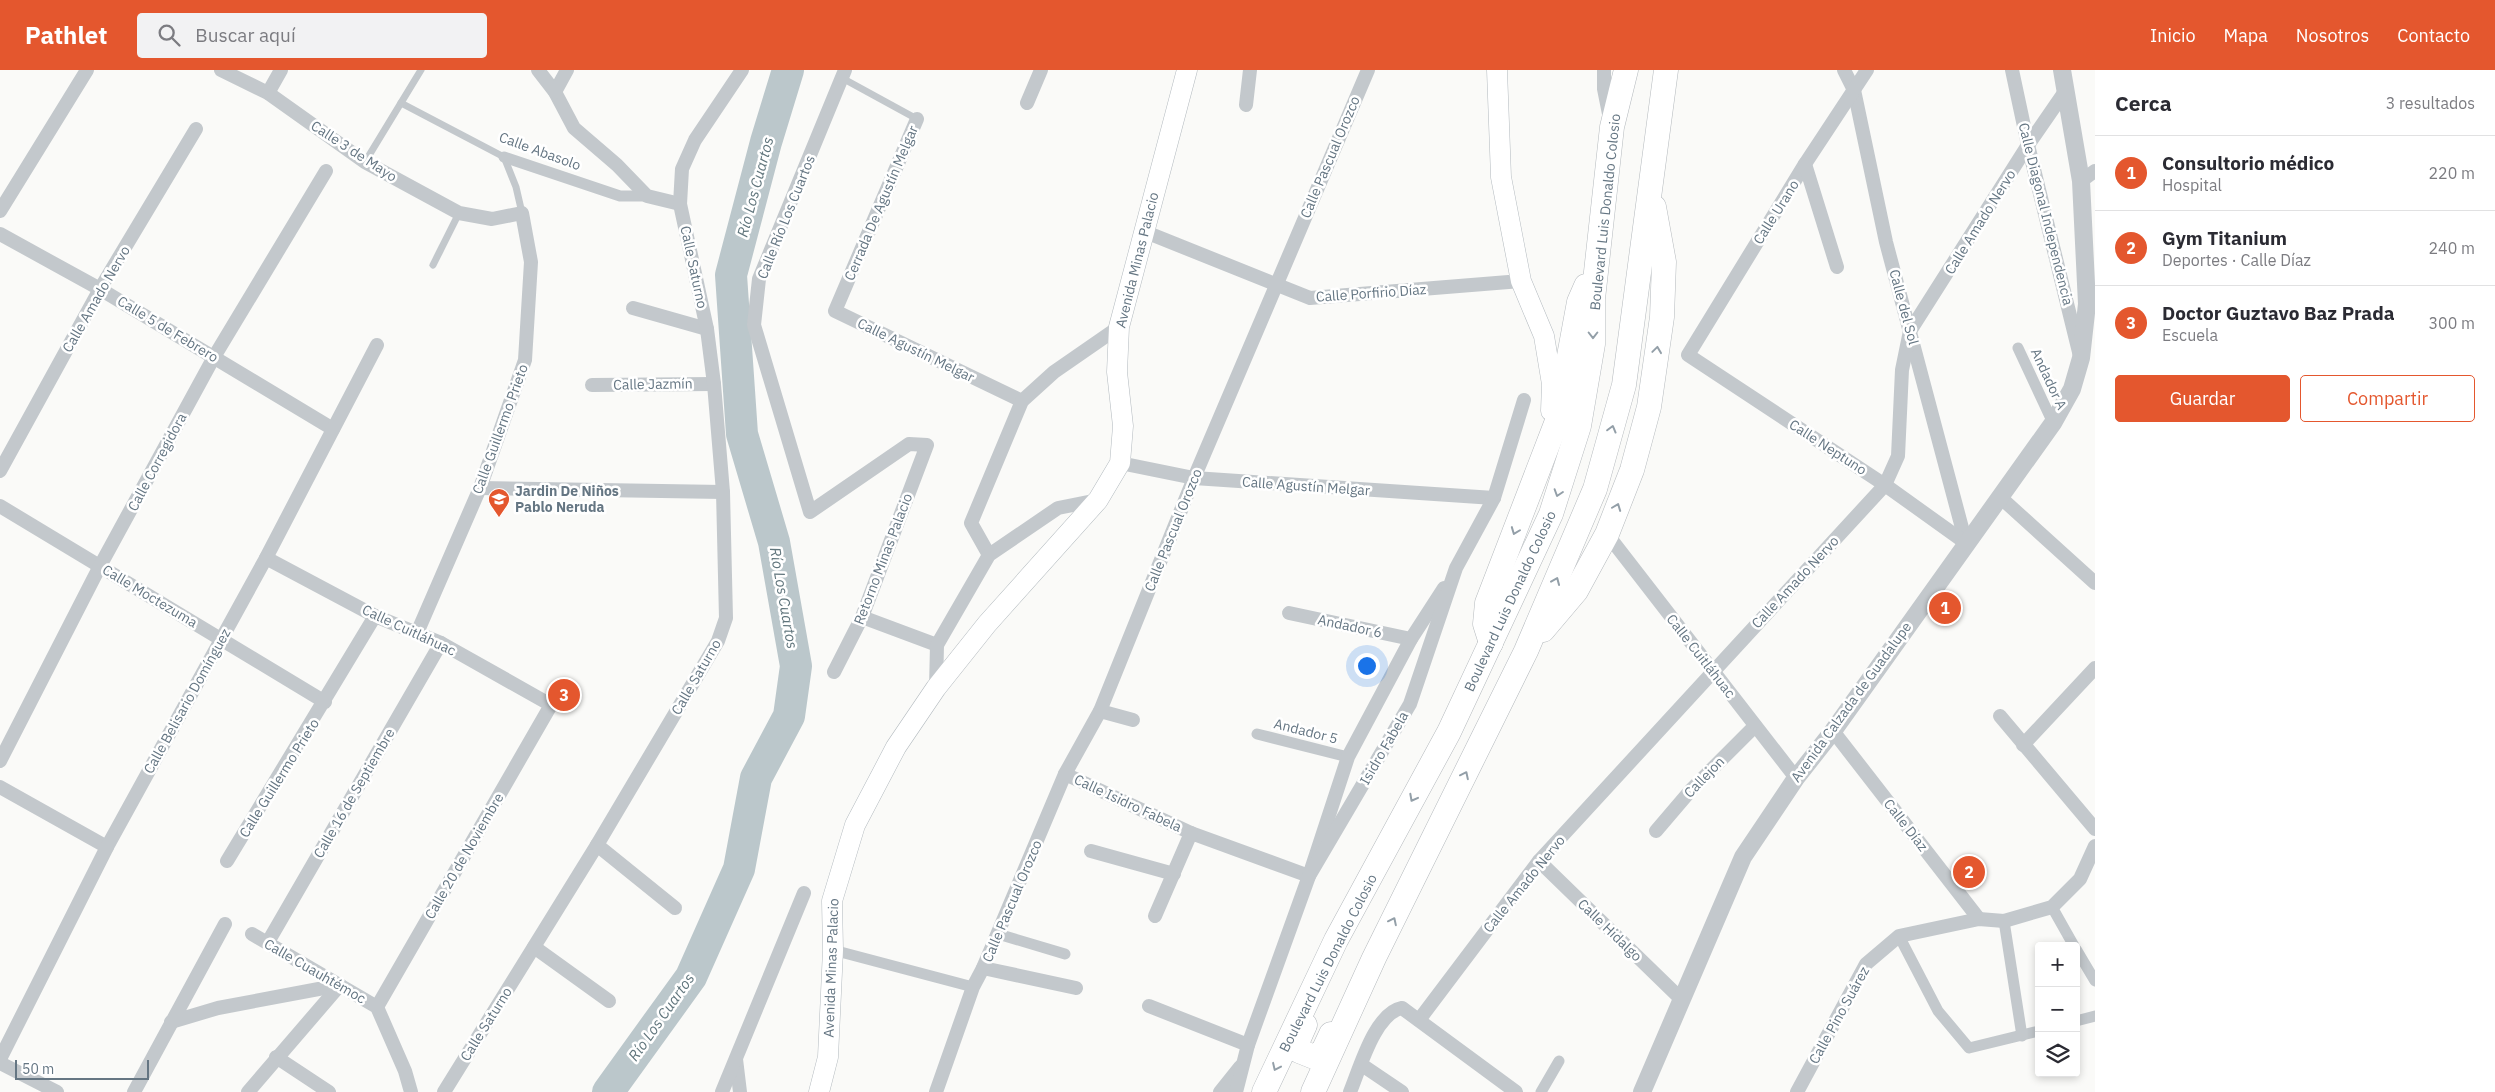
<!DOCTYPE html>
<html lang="es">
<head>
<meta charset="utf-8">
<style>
	body { margin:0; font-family:"IBM Plex Sans",sans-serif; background:#f2f2f3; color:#2b2b33 }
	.controls { position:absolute; right:15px; bottom:15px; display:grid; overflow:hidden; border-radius:5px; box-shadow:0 2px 8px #0003 }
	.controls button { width:45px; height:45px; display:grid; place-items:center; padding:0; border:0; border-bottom:1px solid #e1e1e2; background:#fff; color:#2b2b33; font:25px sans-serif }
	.scale { position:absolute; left:15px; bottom:12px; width:134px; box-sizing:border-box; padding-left:5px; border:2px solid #657683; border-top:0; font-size:14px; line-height:18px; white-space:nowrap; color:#657683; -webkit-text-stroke:4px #fff; paint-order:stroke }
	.you { position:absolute; left:1366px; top:595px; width:18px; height:18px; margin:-12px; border:4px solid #fff; border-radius:50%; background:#1a73e8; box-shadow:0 0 0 8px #1a73e833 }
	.badge { display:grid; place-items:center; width:32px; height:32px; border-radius:50%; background:#e4572e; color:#fff; font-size:16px; font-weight:700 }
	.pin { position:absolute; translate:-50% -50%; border:2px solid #fff; box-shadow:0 1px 5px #0006 }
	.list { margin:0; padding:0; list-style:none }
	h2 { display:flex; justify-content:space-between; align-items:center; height:65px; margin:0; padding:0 20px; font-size:21px }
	h2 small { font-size:16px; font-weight:400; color:#7c7c81 }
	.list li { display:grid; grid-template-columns:32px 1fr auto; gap:15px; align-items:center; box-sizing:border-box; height:75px; padding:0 20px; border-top:1px solid #e1e1e2 }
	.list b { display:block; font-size:19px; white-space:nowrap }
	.list p { margin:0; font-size:16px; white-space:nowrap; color:#7c7c81 }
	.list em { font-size:16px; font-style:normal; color:#7c7c81 }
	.actions { display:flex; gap:10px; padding:15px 20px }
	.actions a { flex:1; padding:11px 0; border:1px solid #e4572e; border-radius:5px; text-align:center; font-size:18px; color:#e4572e }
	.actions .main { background:#e4572e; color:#fff }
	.icon { flex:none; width:28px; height:28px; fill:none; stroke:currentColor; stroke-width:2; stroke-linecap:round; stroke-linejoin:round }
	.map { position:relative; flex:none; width:2095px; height:1022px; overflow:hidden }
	header { display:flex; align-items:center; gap:30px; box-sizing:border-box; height:70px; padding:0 25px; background:#e4572e; color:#fff }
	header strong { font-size:24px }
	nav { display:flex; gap:28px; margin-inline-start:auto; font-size:18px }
	.search { width:350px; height:45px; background:#f2f2f3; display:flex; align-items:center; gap:12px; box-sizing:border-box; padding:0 18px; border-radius:5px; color:#7c7c81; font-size:19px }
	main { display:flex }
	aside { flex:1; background:#fff }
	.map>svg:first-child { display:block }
</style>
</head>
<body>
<header>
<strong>Pathlet</strong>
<div class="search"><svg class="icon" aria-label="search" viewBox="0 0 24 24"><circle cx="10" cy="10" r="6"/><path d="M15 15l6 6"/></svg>Buscar aquí</div>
<nav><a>Inicio</a><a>Mapa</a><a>Nosotros</a><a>Contacto</a></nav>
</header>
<main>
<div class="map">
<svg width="2095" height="1022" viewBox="0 0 2095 1022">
	<rect width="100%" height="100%" fill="#fafaf8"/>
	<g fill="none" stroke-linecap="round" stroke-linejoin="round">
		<path stroke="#bbc7cb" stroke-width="32" d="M608 1022 691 907 739 799 756 708 789 646 796 596 774 472 742 364 731 205 766 72 788 0"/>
		<g stroke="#b3babf" stroke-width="21">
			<g id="secondary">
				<path d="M1497 0 1501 107 1521 211 1544 266 1552 314 1551 341"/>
				<path d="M819 1022 828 987 833 880 832 831 855 755 896 677 936 618 987 554 1098 430 1120 393 1123 356 1117 302 1119 257 1187 0"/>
			</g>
		</g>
		<g stroke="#b4b9bd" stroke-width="25">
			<g id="trunk">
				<path d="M1543 560 1576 521 1607 464 1632 400 1649 337 1662 247 1664 192 1654 137"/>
				<path d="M1491 573 1485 554 1487 533 1557 351 1579 232 1586 216"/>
				<path d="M1305 955 1297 973 1299 981 1314 987 1323 981 1331 964"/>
				<path d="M1264 1022 1336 870 1449 662 1551 444 1579 356 1593 274V229L1612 57 1626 0"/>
				<path d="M1313 1022 1374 888 1526 581 1595 419 1624 315 1666 0"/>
			</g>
		</g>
		<g stroke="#c3c8cc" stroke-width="7">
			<path d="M842 8 917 49"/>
			<path d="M401 33 504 87 516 117 522 143"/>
			<path d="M365 92 421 0"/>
			<path d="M433 195 459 143"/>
		</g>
		<g stroke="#c3c8cc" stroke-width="11">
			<path d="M504 87 620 126H647"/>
			<path d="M2018 278 2053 353"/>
			<path d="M1257 664 1348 687"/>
			<path d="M2052 837 2074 876"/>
			<path d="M2004 851 2022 966"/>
			<path d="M998 864 1065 884"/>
			<path d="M1899 866 1938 941 1969 978 2039 961"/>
			<path d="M2076 879 2095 911"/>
			<path d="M833 880 973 917"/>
			<path d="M2076 951 2095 946"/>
			<path d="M1541 1022 1559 991"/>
		</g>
		<g stroke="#c3c8cc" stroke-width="14">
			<path d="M221 0 268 23 365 92 459 143 492 149 522 143 531 192 525 290 480 418 417 563"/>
			<path d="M538 0 555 22 574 58 617 95 647 126 680 134"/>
			<path d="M1604 0V19L1610 49"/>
			<path d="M1844 0 1854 20 1886 172 1966 473"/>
			<path d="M1867 0 1805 94 1688 285 1885 415 1966 473"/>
			<path d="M2012 0 2028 75 2079 282"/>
			<path d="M555 22 567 0"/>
			<path d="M268 23 281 0"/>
			<path d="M1027 33 1041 0"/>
			<path d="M1246 35 1250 0"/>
			<path d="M917 49 835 241 1022 331"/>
			<path d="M1805 94 1837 197"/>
			<path d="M2081 111 2095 101"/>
			<path d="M0 141 87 0"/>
			<path d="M1143 161 1310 228 1521 211"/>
			<path d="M0 164 100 219 333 359"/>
			<path d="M633 238 707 259"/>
			<path d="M592 315 714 314"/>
			<path d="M1120 393 1194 408 1494 428"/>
			<path d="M0 401 100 219 196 59"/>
			<path d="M480 418 723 422"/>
			<path d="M2000 427 2095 513"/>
			<path d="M0 436 325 632"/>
			<path d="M1607 464 1796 708"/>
			<path d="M989 485 971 453 1022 331 1054 302 1119 257"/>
			<path d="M266 488 375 546 441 573 551 635 377 937"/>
			<path d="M1289 543 1411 569"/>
			<path d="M862 547 937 575"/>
			<path d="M834 602 862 547 927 375 909 374 810 442 754 255 759 209 845 0"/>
			<path d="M936 618 937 575 989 485 1058 438 1098 430"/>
			<path d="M1100 641 1133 650"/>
			<path d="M2000 646 2095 759"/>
			<path d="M1833 661 1979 849"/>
			<path d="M2023 675 2095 598"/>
			<path d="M0 691 100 496 214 287 326 101"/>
			<path d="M1065 704 1191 763 1309 806 1348 687 1411 569 1444 518"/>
			<path d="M0 717 107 777"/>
			<path d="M1656 761 1691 720 1755 656"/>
			<path d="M597 775 675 838"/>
			<path d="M1091 781 1174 804"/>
			<path d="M227 791 375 546"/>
			<path d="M1539 791 1681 929"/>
			<path d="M1155 846 1191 763"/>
			<path d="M252 864 377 937 405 1001 411 1022"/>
			<path d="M268 872 441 573"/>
			<path d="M534 877 609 931"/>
			<path d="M983 898 1076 918"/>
			<path d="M1149 936 1248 975"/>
			<path d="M1419 950 1539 791 1885 415 1898 386 1902 300 1910 261 2028 75 2066 20"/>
			<path d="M171 952 218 938 340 915"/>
			<path d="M276 987 329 1022"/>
			<path d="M0 989 107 777 266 488 377 275"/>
			<path d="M736 989 740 1022"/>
			<path d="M0 993 57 1022"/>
			<path d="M1362 995 1402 1022"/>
			<path d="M134 1022 225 854"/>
			<path d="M248 1022 340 915"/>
			<path d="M444 1022 597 775 718 571 726 548 723 422 714 314 707 259 680 134 682 99 695 70 742 0"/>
			<path d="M722 1022 804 823"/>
			<path d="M936 1022 973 917 983 898 1065 704 1100 641 1194 408 1368 0"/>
			<path d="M1220 1022 1240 997"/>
			<path d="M1236 1022 1248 975 1309 806 1410 634 1456 498 1494 428 1524 330"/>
			<path d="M1350 1022C1360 998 1375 943 1402 938L1516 1022"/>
			<path d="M1797 1022 1866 894 1899 866 1979 849 2004 851 2052 837 2080 809 2095 776"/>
		</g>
		<path stroke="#c3c8cc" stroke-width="18" d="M1642 1022 1743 787 1796 708 1833 661 2053 353 2072 319 2081 288 2087 234 2081 111 2062 0"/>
		<use href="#secondary" stroke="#fff" stroke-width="20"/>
		<use href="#trunk" stroke="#fff" stroke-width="24"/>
	</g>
	<defs><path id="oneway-chevron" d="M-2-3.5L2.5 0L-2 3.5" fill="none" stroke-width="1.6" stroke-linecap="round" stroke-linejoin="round" transform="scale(1.25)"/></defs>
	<g stroke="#939fa8">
		<use href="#oneway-chevron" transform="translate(1593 265) rotate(90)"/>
		<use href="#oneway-chevron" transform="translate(1657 280) rotate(-82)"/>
		<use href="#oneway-chevron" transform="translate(1612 359) rotate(-75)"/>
		<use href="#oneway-chevron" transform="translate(1558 423) rotate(108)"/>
		<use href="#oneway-chevron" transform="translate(1617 437) rotate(-69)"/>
		<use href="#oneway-chevron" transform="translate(1515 461) rotate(111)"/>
		<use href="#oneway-chevron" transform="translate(1556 511) rotate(-67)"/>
		<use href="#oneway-chevron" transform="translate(1465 705) rotate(-64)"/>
		<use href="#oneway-chevron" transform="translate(1413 728) rotate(118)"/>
		<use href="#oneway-chevron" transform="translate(1393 851) rotate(-64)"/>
		<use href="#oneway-chevron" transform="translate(1276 997) rotate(115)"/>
	</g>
	<defs>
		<g id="school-pin" transform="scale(1.125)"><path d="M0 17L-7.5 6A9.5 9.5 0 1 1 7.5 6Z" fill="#e4572e" stroke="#fff"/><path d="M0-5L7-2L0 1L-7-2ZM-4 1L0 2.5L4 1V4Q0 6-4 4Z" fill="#fff"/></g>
	</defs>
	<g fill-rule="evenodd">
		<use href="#school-pin" x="499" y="429"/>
	</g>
	<g text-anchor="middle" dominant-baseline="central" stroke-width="5" stroke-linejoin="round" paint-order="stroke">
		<g font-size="14" fill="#657683" stroke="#fff">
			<text transform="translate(354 81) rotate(33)">Calle 3 de Mayo</text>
			<text transform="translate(540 81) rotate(20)">Calle Abasolo</text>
			<text transform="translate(1330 87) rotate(-67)">Calle Pascual Orozco</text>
			<text transform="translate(881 133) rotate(-67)">Cerrada De Agustín Melgar</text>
			<text transform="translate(1605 142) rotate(-84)">Boulevard Luis Donaldo Colosio</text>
			<text transform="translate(1776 142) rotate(-58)">Calle Urano</text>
			<text transform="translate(2046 144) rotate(76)">Calle Diagonal Independencia</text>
			<text transform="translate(786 147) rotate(-68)">Calle Río Los Cuartos</text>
			<text transform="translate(1980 152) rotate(-58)">Calle Amado Nervo</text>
			<text transform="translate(1137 190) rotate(-76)">Avenida Minas Palacio</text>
			<text transform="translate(694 197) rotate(78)">Calle Saturno</text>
			<text transform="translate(1371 223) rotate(-4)">Calle Porfirio Díaz</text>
			<text transform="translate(96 229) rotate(-60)">Calle Amado Nervo</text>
			<text transform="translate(1904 237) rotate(75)">Calle del Sol</text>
			<text transform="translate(168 259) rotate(31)">Calle 5 de Febrero</text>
			<text transform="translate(916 280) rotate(26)">Calle Agustín Melgar</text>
			<text transform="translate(2049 309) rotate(65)">Andador A</text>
			<text transform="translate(653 314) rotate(-1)">Calle Jazmín</text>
			<text transform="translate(500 359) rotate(-70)">Calle Guillermo Prieto</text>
			<text transform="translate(1828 377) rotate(33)">Calle Neptuno</text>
			<text transform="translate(157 392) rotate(-62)">Calle Corregidora</text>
			<text transform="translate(1306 416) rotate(4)">Calle Agustín Melgar</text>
			<text transform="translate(1173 460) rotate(-68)">Calle Pascual Orozco</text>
			<text transform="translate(883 489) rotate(-69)">Retorno Minas Palacio</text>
			<text transform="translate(1795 512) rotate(-47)">Calle Amado Nervo</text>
			<text transform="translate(150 526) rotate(31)">Calle Moctezuma</text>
			<text transform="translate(1510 531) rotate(-65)">Boulevard Luis Donaldo Colosio</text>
			<text transform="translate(1350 556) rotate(12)">Andador 6</text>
			<text transform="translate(409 560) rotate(25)">Calle Cuitláhuac</text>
			<text transform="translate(1701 586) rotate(52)">Calle Cuitláhuac</text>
			<text transform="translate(696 607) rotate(-60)">Calle Saturno</text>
			<text transform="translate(187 631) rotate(-61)">Calle Belisario Domínguez</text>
			<text transform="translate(1851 632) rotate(-54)">Avenida Calzada de Guadalupe</text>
			<text transform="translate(1306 661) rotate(14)">Andador 5</text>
			<text transform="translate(1384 678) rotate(-60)">Isidro Fabela</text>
			<text transform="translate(1704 707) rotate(-46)">Callejon</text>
			<text transform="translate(279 708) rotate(-58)">Calle Guillermo Prieto</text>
			<text transform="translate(354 723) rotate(-60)">Calle 16 de Septiembre</text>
			<text transform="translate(1128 733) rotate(25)">Calle Isidro Fabela</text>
			<text transform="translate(1906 755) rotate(52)">Calle Díaz</text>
			<text transform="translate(464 786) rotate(-60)">Calle 20 de Noviembre</text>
			<text transform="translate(1524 814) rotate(-51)">Calle Amado Nervo</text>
			<text transform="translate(1012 831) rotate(-67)">Calle Pascual Orozco</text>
			<text transform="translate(1610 860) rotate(44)">Calle Hidalgo</text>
			<text transform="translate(1328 893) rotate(-63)">Boulevard Luis Donaldo Colosio</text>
			<text transform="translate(831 898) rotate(-88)">Avenida Minas Palacio</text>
			<text transform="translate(315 901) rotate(30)">Calle Cuauhtémoc</text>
			<text transform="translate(1839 945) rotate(-61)">Calle Pino Suárez</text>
			<text transform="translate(486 954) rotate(-58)">Calle Saturno</text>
		</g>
		<g font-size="14" font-weight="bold" fill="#657683" stroke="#fff" text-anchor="start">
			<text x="515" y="421">Jardin De Niños<tspan x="515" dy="16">Pablo Neruda</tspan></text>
		</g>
		<g font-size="15" font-style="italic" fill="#60757c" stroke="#fff">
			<text transform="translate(755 117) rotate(-75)">Río Los Cuartos</text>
			<text transform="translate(784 528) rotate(80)">Río Los Cuartos</text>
			<text transform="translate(661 947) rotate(-55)">Río Los Cuartos</text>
		</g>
	</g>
</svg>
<div class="controls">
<button>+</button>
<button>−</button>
<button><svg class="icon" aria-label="layers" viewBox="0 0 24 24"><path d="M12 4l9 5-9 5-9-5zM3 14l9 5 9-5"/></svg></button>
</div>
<div class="scale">50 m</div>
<div class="you"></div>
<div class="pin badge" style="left:1945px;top:538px">1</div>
<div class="pin badge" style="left:1969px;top:802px">2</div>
<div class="pin badge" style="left:564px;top:625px">3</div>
</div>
<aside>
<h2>Cerca<small>3 resultados</small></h2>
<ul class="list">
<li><span class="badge">1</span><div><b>Consultorio médico</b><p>Hospital</p></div><em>220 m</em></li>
<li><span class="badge">2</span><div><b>Gym Titanium</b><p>Deportes · Calle Díaz</p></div><em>240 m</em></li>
<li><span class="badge">3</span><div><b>Doctor Guztavo Baz Prada</b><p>Escuela</p></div><em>300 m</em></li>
</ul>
<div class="actions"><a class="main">Guardar</a><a>Compartir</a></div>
</aside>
</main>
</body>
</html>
